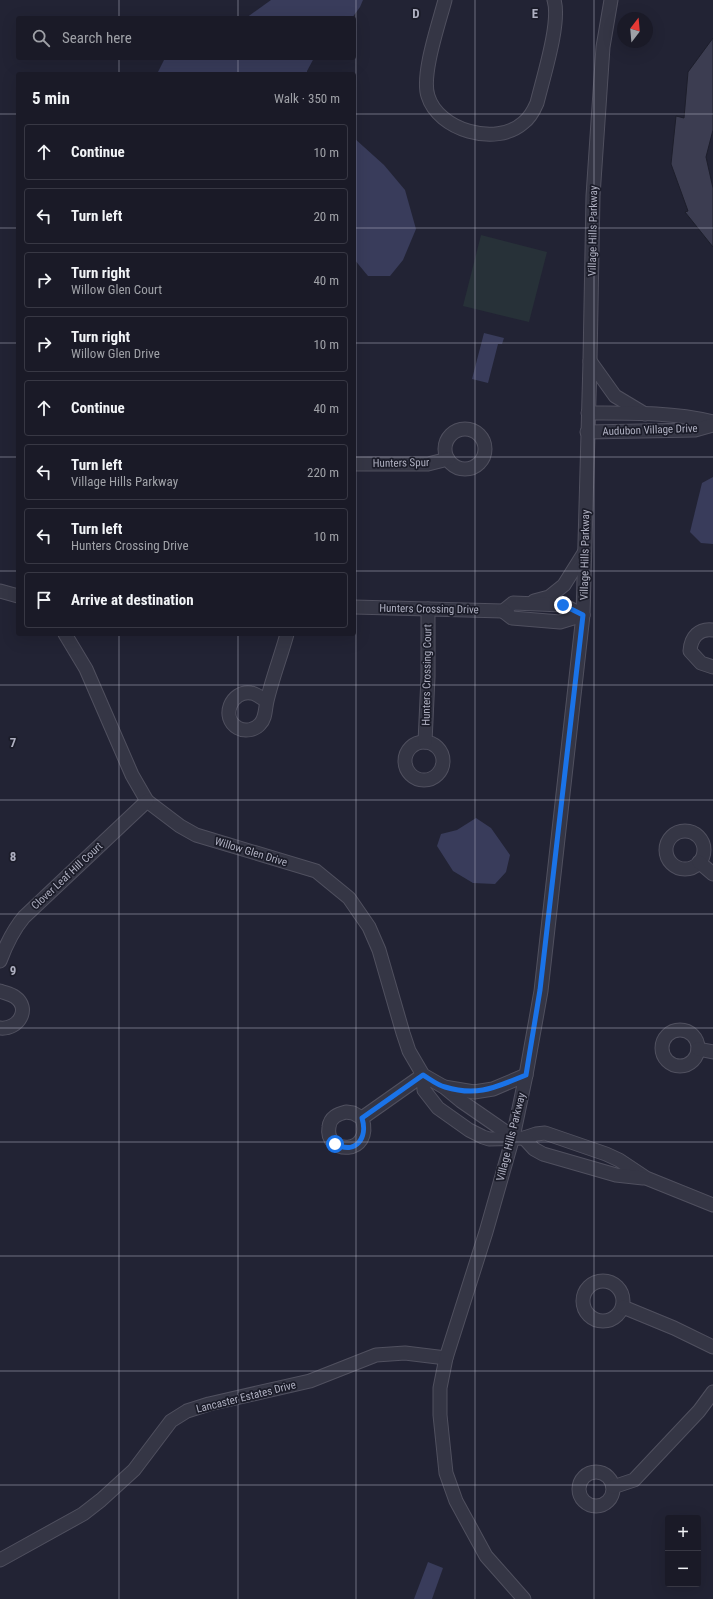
<!DOCTYPE html>
<html lang="en">
<head>
<meta charset="utf-8">
<style>
	body { margin:0; font-family:"Roboto Condensed",sans-serif; background:#272733; color:#f1f3f6 }
	.controls { position:absolute; right:12px; bottom:12px; display:grid; overflow:hidden; border-radius:4px; box-shadow:0 4px 16px #0002 }
	.controls button { width:36px; height:36px; display:grid; place-items:center; padding:0; border:0; border-bottom:1px solid #383844; background:#1a1a27; color:#f1f3f6; font:20px sans-serif }
	.compass { position:absolute; left:617px; top:12px; width:36px; height:36px; border-radius:50%; background:#1a1a27; box-shadow:0 4px 16px #0002; rotate:16deg }
	.stop { position:absolute; width:12px; height:12px; margin:-9px; border:3px solid #1a73e8; border-radius:50%; background:#fff }
	.stop.end { background:#1a73e8; border-color:#fff; box-shadow:0 1px 4px #0008 }
	.list { margin:0; padding:0; list-style:none }
	h2 { display:flex; justify-content:space-between; align-items:center; height:52px; margin:0; padding:0 16px; font-size:17px }
	h2 small { font-size:13px; font-weight:400; color:#9fa1a7 }
	.list li { display:grid; grid-template-columns:26px 1fr auto; gap:12px; align-items:center; box-sizing:border-box; height:56px; margin:0 8px 8px; padding:0 8px; border:1px solid #383844; border-radius:4px }
	.list b { display:block; font-size:15px; white-space:nowrap }
	.list p { margin:0; font-size:13px; white-space:nowrap; color:#9fa1a7 }
	.list em { font-size:13px; font-style:normal; color:#9fa1a7 }
	.icon { flex:none; width:22px; height:22px; fill:none; stroke:currentColor; stroke-width:2; stroke-linecap:round; stroke-linejoin:round }
	.map { position:relative; flex:none; width:713px; height:1599px; overflow:hidden }
	.search { position:absolute; background:#1a1a27; box-shadow:0 4px 16px #0002; left:16px; top:16px; width:340px; height:44px; display:flex; align-items:center; gap:10px; box-sizing:border-box; padding:0 14px; border-radius:4px; color:#9fa1a7; font-size:15px }
	.panel { position:absolute; background:#1a1a27; box-shadow:0 4px 16px #0002; left:16px; top:72px; width:340px; height:564px; border-radius:4px }
	.map>svg:first-child { display:block }
</style>
</head>
<body>
<div class="map">
<svg width="713" height="1599" viewBox="0 0 713 1599">
	<rect width="100%" height="100%" fill="#222334"/>
	<path fill="#273138" d="M481 235 547 252 529 322 463 306Z"/>
	<g fill="#393c5b">
		<path d="M271 0H363L360 7 352 18H246Z"/>
		<path d="M165 58H314L307 71V74H157Z"/>
		<path d="M354 138 384 165 405 190 416 229 403 260 390 276H368L354 259Z"/>
		<path d="M484 333 504 338 502 344H498L488 383 472 379Z"/>
		<path d="M713 477V544L701 543 690 532 702 483Z"/>
		<path d="M476 818 491 828 510 855 506 872 495 884 473 883 453 871 437 846 441 834 457 830Z"/>
		<path d="M428 1562 443 1568 432 1599H414Z"/>
	</g>
	<path fill="#3c3d51" stroke="#1d1e2b" d="M713 38V130L706 157 713 188V247L685 212 688 211 671 164 676 116 684 118 688 72Z"/>
	<g fill="none" stroke-linecap="round" stroke-linejoin="round">
		<g stroke="#50505f" stroke-width="15">
			<g id="minor">
				<path d="M445 0C439 23 421 75 428 96 438 130 496 147 523 123 530 118 534 110 537 103 543 78 561 22 554 0"/>
				<path d="M590 361 615 396 645 414"/>
				<path d="M588 413C629 413 673 412 713 422"/>
				<circle cx="465" cy="449" r="20"/>
				<path d="M587 432 695 430 713 425"/>
				<path d="M354 464H428L448 459"/>
				<path d="M0 591 18 596"/>
				<path d="M534 601 549 597 564 585 584 553"/>
				<path d="M354 607 503 611 513 603 563 605 583 615"/>
				<path d="M503 611 512 618 560 622 583 615"/>
				<path d="M713 630C699 628 691 637 690 651L701 663 713 667"/>
				<path d="M65 634 86 669 132 775 147 801 180 826 196 835 316 871 349 898 369 927 379 950 403 1033 409 1051 423 1075 444 1087 461 1101 513 1137"/>
				<path d="M267 701C262 699 256 693 251 693 231 690 220 718 238 728 245 732 255 730 260 724 266 718 265 709 267 701 272 679 281 656 287 634"/>
				<circle cx="424" cy="761" r="19"/>
				<path d="M425 742 428 677V609"/>
				<circle cx="685" cy="850" r="19"/>
				<path d="M699 862 713 874"/>
				<path d="M0 961C6 945 13 930 24 917L147 801"/>
				<path d="M0 991C5 993 11 994 15 997 31 1008 19 1030 0 1028"/>
				<circle cx="680" cy="1048" r="18"/>
				<path d="M698 1049 713 1052"/>
				<path d="M444 1087 474 1092 493 1089 526 1075"/>
				<path d="M346 1112 353 1113 362 1118C374 1156 324 1155 329 1127 330 1117 338 1114 346 1112Z"/>
				<path d="M362 1118 423 1075 424 1090 438 1108 469 1130 483 1137 489 1139 524 1138 536 1134 545 1133 606 1154 619 1160 646 1178 713 1205"/>
				<path d="M524 1138 534 1149 543 1154 616 1175 643 1178"/>
				<circle cx="603" cy="1301" r="20"/>
				<path d="M623 1307 674 1328 713 1347"/>
				<circle cx="596" cy="1489" r="17"/>
				<path d="M613 1487 634 1480 699 1411 713 1392"/>
				<path d="M0 1560 83 1514 101 1500 134 1470 171 1421 187 1411 209 1404 310 1381 376 1355 405 1353 446 1358"/>
				<path d="M524 1599 486 1556 456 1501 446 1473 440 1415V1388L446 1358 486 1232 513 1137 526 1075 541 991 583 615 590 361 593 196 603 47 611 0"/>
			</g>
		</g>
		<use href="#minor" stroke="#353645" stroke-width="13"/>
	</g>
	<g fill="none" stroke-linecap="round" stroke-linejoin="round">
		<path stroke="#1a73e8" stroke-width="5" d="M335 1144C356 1155 368 1138 362 1118L423 1075C430 1079 437 1085 445 1087 478 1097 496 1087 526 1075L540 990 583 615 563 605"/>
	</g>
	<path fill="none" stroke="#afb0c1" stroke-width="1" stroke-opacity="0.55" d="M119 0V18M238 0V18M356 0V1599M475 0V1599M594 0V1599M119 58V74M238 58V74M0 114H18M354 114H713M0 228H18M354 228H713M0 343H18M354 343H713M0 457H18M354 457H713M0 571H18M354 571H713M119 634V1599M238 634V1599M0 685H713M0 800H713M0 914H713M0 1028H713M0 1142H713M0 1256H713M0 1371H713M0 1485H713"/>
	<g text-anchor="middle" dominant-baseline="central" stroke-width="3.5" stroke-linejoin="round" paint-order="stroke">
		<g font-size="11" fill="#afb0c1" stroke="#1b1c29">
			<text transform="translate(593 231) rotate(-89)">Village Hills Parkway</text>
			<text transform="translate(650 430) rotate(-2)">Audubon Village Drive</text>
			<text transform="translate(401 463) rotate(-1)">Hunters Spur</text>
			<text transform="translate(585 555) rotate(-89)">Village Hills Parkway</text>
			<text transform="translate(429 609) rotate(1)">Hunters Crossing Drive</text>
			<text transform="translate(427 675) rotate(-89)">Hunters Crossing Court</text>
			<text transform="translate(251 852) rotate(17)">Willow Glen Drive</text>
			<text transform="translate(67 876) rotate(-43)">Clover Leaf Hill Court</text>
			<text transform="translate(511 1137) rotate(-76)">Village Hills Parkway</text>
			<text transform="translate(246 1397) rotate(-14)">Lancaster Estates Drive</text>
		</g>
	</g>
	<g font-size="13" text-anchor="middle" font-weight="bold" fill="#afb0c1" stroke="#1b1c29" stroke-width="3.5" stroke-linejoin="round" paint-order="stroke">
		<text x="416" y="18">D</text>
		<text x="535" y="18">E</text>
		<text x="13" y="747">7</text>
		<text x="13" y="861">8</text>
		<text x="13" y="975">9</text>
	</g>
</svg>
<div class="controls">
<button>+</button>
<button>−</button>
</div>
<svg class="compass" viewBox="-18 -18 36 36"><path d="M0-13l5 13h-10z" fill="#e53935"/><path d="M0 13l5-13h-10z" fill="#9fa1a7"/></svg>
<div class="stop" style="left:335px;top:1144px"></div>
<div class="stop end" style="left:563px;top:605px"></div>
<div class="search"><svg class="icon" aria-label="search" viewBox="0 0 24 24"><circle cx="10" cy="10" r="6"/><path d="M15 15l6 6"/></svg>Search here</div>
<section class="panel">
<h2>5 min<small>Walk · 350 m</small></h2>
<ul class="list">
<li><svg class="icon" aria-label="ahead" viewBox="0 0 24 24"><path d="M12 20V5M6 11l6-6 6 6"/></svg><div><b>Continue</b></div><em>10 m</em></li>
<li><svg class="icon" aria-label="left" viewBox="0 0 24 24"><path d="M17 20v-9H6M10 6l-5 5 5 5"/></svg><div><b>Turn left</b></div><em>20 m</em></li>
<li><svg class="icon" aria-label="right" viewBox="0 0 24 24"><path d="M7 20v-9h11M14 6l5 5-5 5"/></svg><div><b>Turn right</b><p>Willow Glen Court</p></div><em>40 m</em></li>
<li><svg class="icon" aria-label="right" viewBox="0 0 24 24"><path d="M7 20v-9h11M14 6l5 5-5 5"/></svg><div><b>Turn right</b><p>Willow Glen Drive</p></div><em>10 m</em></li>
<li><svg class="icon" aria-label="ahead" viewBox="0 0 24 24"><path d="M12 20V5M6 11l6-6 6 6"/></svg><div><b>Continue</b></div><em>40 m</em></li>
<li><svg class="icon" aria-label="left" viewBox="0 0 24 24"><path d="M17 20v-9H6M10 6l-5 5 5 5"/></svg><div><b>Turn left</b><p>Village Hills Parkway</p></div><em>220 m</em></li>
<li><svg class="icon" aria-label="left" viewBox="0 0 24 24"><path d="M17 20v-9H6M10 6l-5 5 5 5"/></svg><div><b>Turn left</b><p>Hunters Crossing Drive</p></div><em>10 m</em></li>
<li><svg class="icon" aria-label="arrive" viewBox="0 0 24 24"><path d="M6 21V4h12l-3 4 3 4H6"/></svg><div><b>Arrive at destination</b></div></li>
</ul>
</section>
</div>
</body>
</html>
